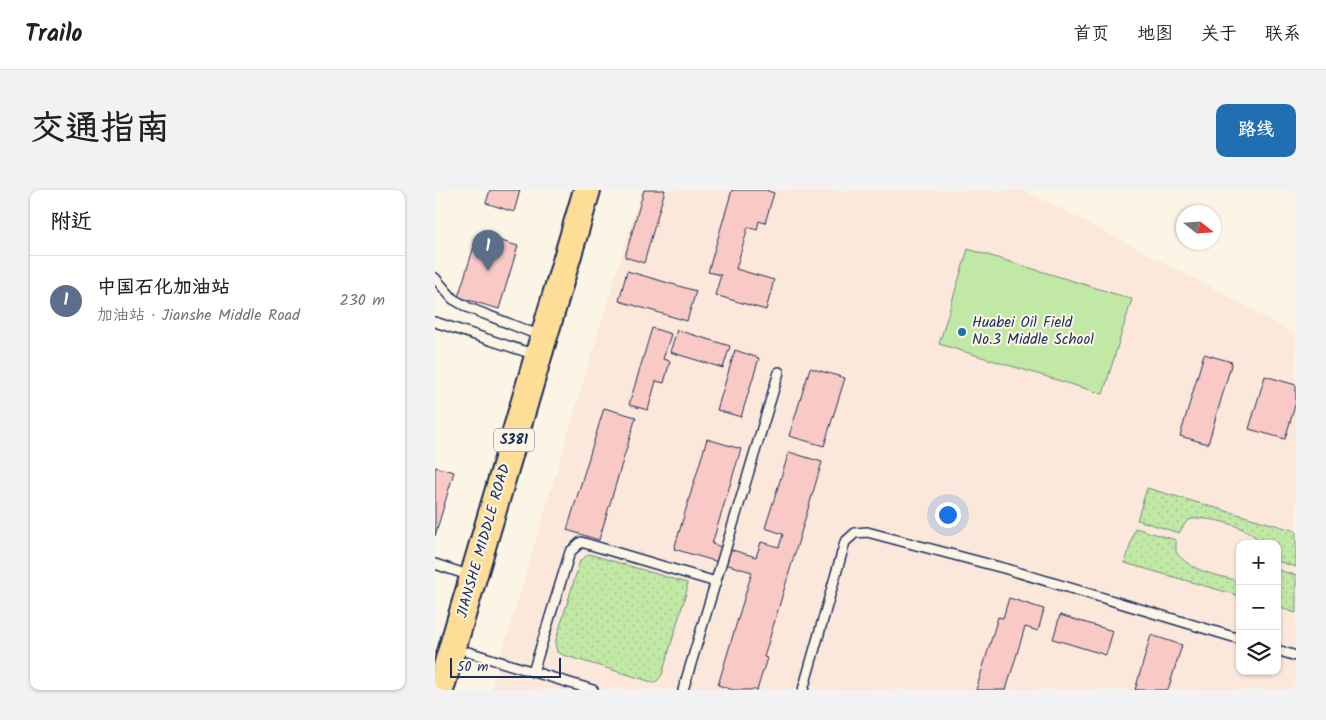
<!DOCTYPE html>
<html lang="zh">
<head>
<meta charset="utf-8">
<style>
	body { margin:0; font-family:Kalam,"LXGW WenKai TC",sans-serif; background:#f2f2f2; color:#202124 }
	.controls { position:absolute; right:15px; bottom:15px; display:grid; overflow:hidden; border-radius:10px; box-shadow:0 1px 4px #0004 }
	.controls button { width:45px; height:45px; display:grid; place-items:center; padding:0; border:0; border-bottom:1px solid #e0e0e0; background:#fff; color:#202124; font:25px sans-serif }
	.compass { position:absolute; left:741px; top:15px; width:45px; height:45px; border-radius:50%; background:#fff; box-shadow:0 1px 4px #0004; rotate:107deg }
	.scale { position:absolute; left:15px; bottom:12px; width:111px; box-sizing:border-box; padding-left:5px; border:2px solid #1b2f5e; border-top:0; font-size:14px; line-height:18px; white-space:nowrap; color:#1b2f5e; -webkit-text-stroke:4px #fcf5e5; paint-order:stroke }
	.you { position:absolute; left:512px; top:324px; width:18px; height:18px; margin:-12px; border:4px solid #fff; border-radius:50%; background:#1a73e8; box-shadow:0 0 0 8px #1a73e833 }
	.badge { display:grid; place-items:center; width:32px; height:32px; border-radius:50%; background:#1f6fb2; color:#fff; font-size:16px; font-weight:700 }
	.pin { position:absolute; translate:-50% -41px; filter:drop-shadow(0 1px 2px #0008) }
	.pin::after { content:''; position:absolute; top:26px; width:18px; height:15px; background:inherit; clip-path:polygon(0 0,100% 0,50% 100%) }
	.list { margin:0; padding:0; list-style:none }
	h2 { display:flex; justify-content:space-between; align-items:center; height:65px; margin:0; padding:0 20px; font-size:21px }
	h2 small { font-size:16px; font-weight:400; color:#757577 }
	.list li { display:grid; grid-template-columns:32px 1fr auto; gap:15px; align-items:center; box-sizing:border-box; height:90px; padding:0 20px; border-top:1px solid #e0e0e0 }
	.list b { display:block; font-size:19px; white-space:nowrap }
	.list p { margin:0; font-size:16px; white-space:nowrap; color:#757577 }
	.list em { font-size:16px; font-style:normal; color:#757577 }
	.icon { flex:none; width:28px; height:28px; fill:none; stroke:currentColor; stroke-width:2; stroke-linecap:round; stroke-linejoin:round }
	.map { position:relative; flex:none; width:861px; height:500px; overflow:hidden; border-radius:10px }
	header { display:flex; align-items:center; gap:30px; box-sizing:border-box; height:70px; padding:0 25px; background:#fff; border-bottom:1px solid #e0e0e0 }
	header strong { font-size:24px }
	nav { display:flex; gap:28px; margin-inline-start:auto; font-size:18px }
	.intro { display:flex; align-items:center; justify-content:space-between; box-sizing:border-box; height:120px; padding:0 30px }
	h1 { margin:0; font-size:35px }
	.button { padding:12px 22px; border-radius:10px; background:#1f6fb2; color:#fff; font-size:18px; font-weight:700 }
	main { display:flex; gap:30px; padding:0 30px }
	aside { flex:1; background:#fff; border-radius:10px; box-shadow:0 1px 4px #0004 }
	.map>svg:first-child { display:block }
</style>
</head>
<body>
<header>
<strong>Trailo</strong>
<nav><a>首页</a><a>地图</a><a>关于</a><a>联系</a></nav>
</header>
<div class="intro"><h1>交通指南</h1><a class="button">路线</a></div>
<main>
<aside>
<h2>附近<small></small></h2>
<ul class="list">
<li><span class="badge" style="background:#5c6f8a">1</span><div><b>中国石化加油站</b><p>加油站 · Jianshe Middle Road</p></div><em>230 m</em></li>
</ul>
</aside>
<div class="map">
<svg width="861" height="500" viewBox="0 0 861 500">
	<defs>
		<pattern id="grass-dots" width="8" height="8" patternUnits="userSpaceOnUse" patternTransform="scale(1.25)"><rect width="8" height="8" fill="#c1e8a4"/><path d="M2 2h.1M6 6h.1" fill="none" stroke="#a5c790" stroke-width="1.8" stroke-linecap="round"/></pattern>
	</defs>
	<rect width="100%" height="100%" fill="#fcf5e5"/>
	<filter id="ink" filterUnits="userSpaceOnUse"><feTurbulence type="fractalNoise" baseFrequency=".02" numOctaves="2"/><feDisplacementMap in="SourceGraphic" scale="10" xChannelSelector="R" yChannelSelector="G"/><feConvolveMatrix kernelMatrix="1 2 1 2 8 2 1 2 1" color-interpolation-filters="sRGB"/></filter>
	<g filter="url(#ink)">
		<path fill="#fbe8db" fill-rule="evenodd" d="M206 0H589L784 101 861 145V500H56ZM805 354H842V481H805Z"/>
		<g fill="url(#grass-dots)" stroke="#6e8c81">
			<path d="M712 298 861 341V377L842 371V354H825C820 337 768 324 754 330 749 333 747 339 744 343L702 330Z"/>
			<path d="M700 338 741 350V362C755 381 778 384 800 390H805V406L690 373Z"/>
			<path d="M154 364 252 393V400L227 485 221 492H217L128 465 122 462 120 453 145 371Z"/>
			<path d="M842 380 861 385V423L842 417Z"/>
		</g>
		<path fill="#c1e8a4" stroke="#6e8c81" d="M533 59 697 109 668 204 504 154Z"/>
		<g fill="#f9c9c5" stroke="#1b2f5e">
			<path d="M55 0H85L79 22 51 13Z"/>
			<path d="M209 0H230L209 73 190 67Z"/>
			<path d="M297 0H333V1L339 3 330 33 324 31 322 40 313 37 301 79 339 90 331 120 280 105 286 85 273 82Z"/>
			<path d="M43 44 83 56 64 119 23 107Z"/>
			<path d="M192 81 261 101 252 131 184 111Z"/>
			<path d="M217 138 236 144 228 169 235 171 229 193 221 191 213 220 194 215Z"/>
			<path d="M242 140 295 156 288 178 235 162Z"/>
			<path d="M300 160 324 168 306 227 282 220Z"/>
			<path d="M769 164 797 172 773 254 745 246Z"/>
			<path d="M375 178 410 188 389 256 354 246Z"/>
			<path d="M830 186 861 195V212L850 249 814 239Z"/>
			<path d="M169 218 201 227 164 350 132 340Z"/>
			<path d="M272 249 306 259 277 354 321 367 326 352 344 357 348 344 330 338 354 262 387 272 329 467 332 468 322 500H298L283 495 317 382 239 359Z"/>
			<path d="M0 277 19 282 0 346Z"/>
			<path d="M574 408 609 419 603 441 590 437 571 500H541L563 427 568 428Z"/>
			<path d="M625 425 678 441 671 465 618 449Z"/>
			<path d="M716 445 747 455 733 500H700Z"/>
		</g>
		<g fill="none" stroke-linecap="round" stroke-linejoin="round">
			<g stroke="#1b2f5e" stroke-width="12">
				<g id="lane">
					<path d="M0 88 18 109 34 118 106 146"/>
					<path d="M0 132 101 165"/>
					<path d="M0 374 36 386"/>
					<path d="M842 460 861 466"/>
					<path d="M33 462 158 500"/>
					<path d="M98 482 135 362 146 352 281 392"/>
					<path d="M248 500 344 182"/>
					<path d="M368 500 410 352 420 343 432 342 572 379 805 449"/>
				</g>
			</g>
			<g stroke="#1b2f5e" stroke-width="30">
				<path id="primary" d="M5 500 152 0"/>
			</g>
			<use href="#lane" stroke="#fcf5e5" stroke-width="9"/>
			<use href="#primary" stroke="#fedd96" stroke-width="26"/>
		</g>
	</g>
	<circle fill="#1f6fb2" stroke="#fcf5e5" stroke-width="2" cx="527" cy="142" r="5"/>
	<g text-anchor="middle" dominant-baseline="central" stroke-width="4" stroke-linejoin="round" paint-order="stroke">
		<rect fill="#fcf5e5" stroke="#5e6a86" stroke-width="1" x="59" y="238.5" width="40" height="23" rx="4"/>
		<g font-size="14" font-weight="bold" fill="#1b2f5e">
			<text x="79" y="250">S381</text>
		</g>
		<g font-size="15" fill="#1b2f5e" stroke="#fcf5e5" text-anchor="start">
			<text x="537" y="133">Huabei Oil Field<tspan x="537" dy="17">No.3 Middle School</tspan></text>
		</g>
		<g font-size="15" fill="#1b2f5e" stroke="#fcf5e5">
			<text transform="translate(49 351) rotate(-74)">JIANSHE MIDDLE ROAD</text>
		</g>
	</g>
</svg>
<div class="controls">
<button>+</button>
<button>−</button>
<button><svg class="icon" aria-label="layers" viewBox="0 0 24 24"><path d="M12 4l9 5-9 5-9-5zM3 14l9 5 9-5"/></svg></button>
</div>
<svg class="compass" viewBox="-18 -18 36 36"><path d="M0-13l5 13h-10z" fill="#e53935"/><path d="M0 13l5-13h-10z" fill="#757577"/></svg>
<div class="scale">50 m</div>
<div class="you"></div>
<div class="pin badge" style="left:53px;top:81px;background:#5c6f8a">1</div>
</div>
</main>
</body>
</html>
